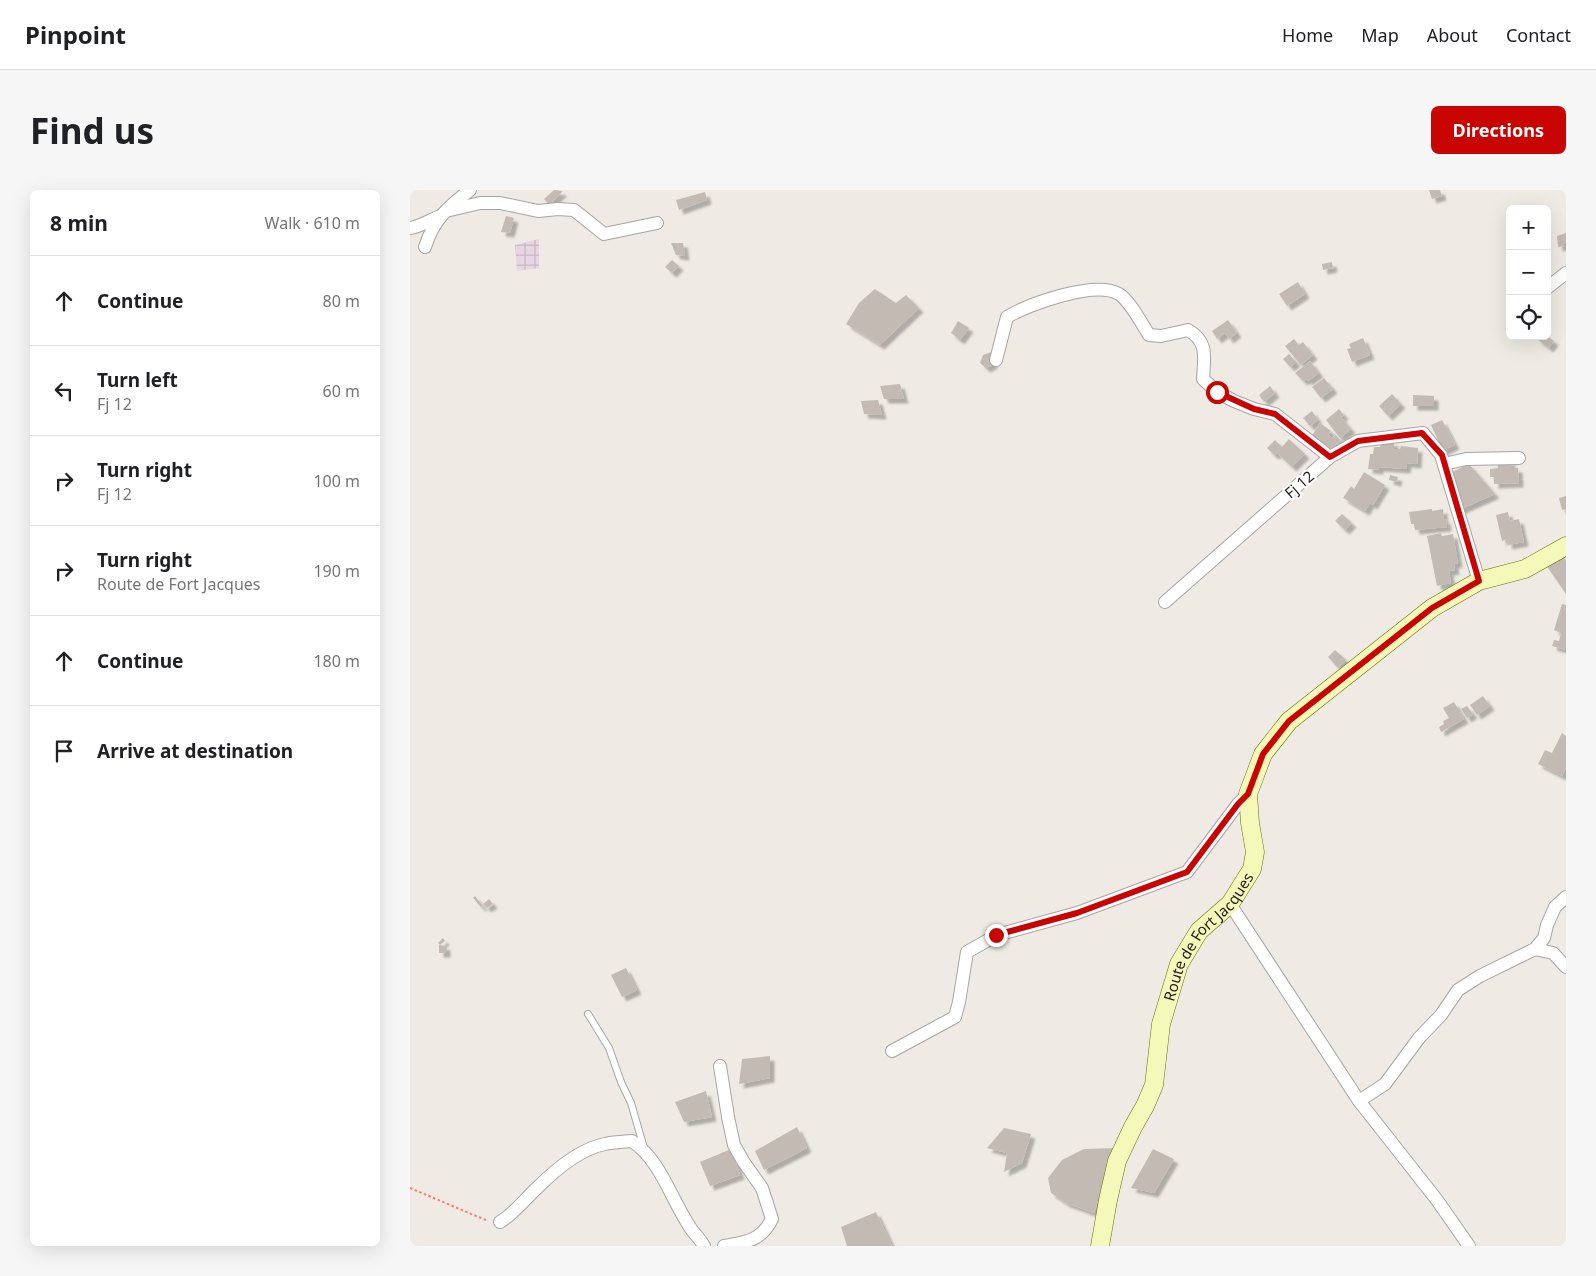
<!DOCTYPE html>
<html lang="en">
<head>
<meta charset="utf-8">
<style>
	body { margin:0; font-family:"Noto Sans",sans-serif; background:#f6f6f6; color:#202124 }
	.controls { position:absolute; right:15px; top:15px; display:grid; overflow:hidden; border-radius:8px; box-shadow:0 5px 20px #0002 }
	.controls button { width:45px; height:45px; display:grid; place-items:center; padding:0; border:0; border-bottom:1px solid #e0e0e0; background:#fff; color:#202124; font:25px sans-serif }
	.stop { position:absolute; width:15px; height:15px; margin:-11px; border:4px solid #c90503; border-radius:50%; background:#fff }
	.stop.end { background:#c90503; border-color:#fff; box-shadow:0 1px 5px #0008 }
	.list { margin:0; padding:0; list-style:none }
	h2 { display:flex; justify-content:space-between; align-items:center; height:65px; margin:0; padding:0 20px; font-size:21px }
	h2 small { font-size:16px; font-weight:400; color:#757577 }
	.list li { display:grid; grid-template-columns:32px 1fr auto; gap:15px; align-items:center; box-sizing:border-box; height:90px; padding:0 20px; border-top:1px solid #e0e0e0 }
	.list b { display:block; font-size:19px; white-space:nowrap }
	.list p { margin:0; font-size:16px; white-space:nowrap; color:#757577 }
	.list em { font-size:16px; font-style:normal; color:#757577 }
	.icon { flex:none; width:28px; height:28px; fill:none; stroke:currentColor; stroke-width:2; stroke-linecap:round; stroke-linejoin:round }
	.map { position:relative; flex:none; width:1156px; height:1056px; overflow:hidden; border-radius:8px }
	header { display:flex; align-items:center; gap:30px; box-sizing:border-box; height:70px; padding:0 25px; background:#fff; border-bottom:1px solid #e0e0e0 }
	header strong { font-size:24px }
	nav { display:flex; gap:28px; margin-inline-start:auto; font-size:18px }
	.intro { display:flex; align-items:center; justify-content:space-between; box-sizing:border-box; height:120px; padding:0 30px }
	h1 { margin:0; font-size:35px }
	.button { padding:12px 22px; border-radius:8px; background:#c90503; color:#fff; font-size:18px; font-weight:700 }
	main { display:flex; gap:30px; padding:0 30px }
	aside { flex:1; background:#fff; border-radius:8px; box-shadow:0 5px 20px #0002 }
	.map>svg:first-child { display:block }
</style>
</head>
<body>
<header>
<strong>Pinpoint</strong>
<nav><a>Home</a><a>Map</a><a>About</a><a>Contact</a></nav>
</header>
<div class="intro"><h1>Find us</h1><a class="button">Directions</a></div>
<main>
<aside>
<h2>8 min<small>Walk · 610 m</small></h2>
<ul class="list">
<li><svg class="icon" aria-label="ahead" viewBox="0 0 24 24"><path d="M12 20V5M6 11l6-6 6 6"/></svg><div><b>Continue</b></div><em>80 m</em></li>
<li><svg class="icon" aria-label="left" viewBox="0 0 24 24"><path d="M17 20v-9H6M10 6l-5 5 5 5"/></svg><div><b>Turn left</b><p>Fj 12</p></div><em>60 m</em></li>
<li><svg class="icon" aria-label="right" viewBox="0 0 24 24"><path d="M7 20v-9h11M14 6l5 5-5 5"/></svg><div><b>Turn right</b><p>Fj 12</p></div><em>100 m</em></li>
<li><svg class="icon" aria-label="right" viewBox="0 0 24 24"><path d="M7 20v-9h11M14 6l5 5-5 5"/></svg><div><b>Turn right</b><p>Route de Fort Jacques</p></div><em>190 m</em></li>
<li><svg class="icon" aria-label="ahead" viewBox="0 0 24 24"><path d="M12 20V5M6 11l6-6 6 6"/></svg><div><b>Continue</b></div><em>180 m</em></li>
<li><svg class="icon" aria-label="arrive" viewBox="0 0 24 24"><path d="M6 21V4h12l-3 4 3 4H6"/></svg><div><b>Arrive at destination</b></div></li>
</ul>
</aside>
<div class="map">
<svg width="1156" height="1056" viewBox="0 0 1156 1056">
	<defs>
		<pattern id="industrial-grid" width="8" height="8" patternUnits="userSpaceOnUse" patternTransform="scale(1.25)"><rect width="8" height="8" fill="#e8d6e4"/><path d="M0 4h8M4 0v8" fill="none" stroke="#c7b7c3"/></pattern>
		<filter id="shadow"><feDropShadow dx="4.5" dy="4.5" stdDeviation="1" flood-color="#0004"/></filter>
	</defs>
	<rect width="100%" height="100%" fill="#efebe4"/>
	<path fill="url(#industrial-grid)" d="M129 49V78L107 81 105 55Z"/>
	<g fill="#c3bbb3" filter="url(#shadow)">
		<path d="M144 0 153 1 139 15 134 9Z"/>
		<path d="M1019 0H1030L1032 6 1022 9Z"/>
		<path d="M295 2 297 10 269 20 266 10Z"/>
		<path d="M96 26 104 28 100 43 91 42Z"/>
		<path d="M1156 43V54H1154V56L1148 57 1147 46Z"/>
		<path d="M261 53H273L275 66 266 65Z"/>
		<path d="M262 70 269 76 262 83 255 77Z"/>
		<path d="M922 72 923 78 913 80 912 74Z"/>
		<path d="M888 92 895 104 877 116 869 104Z"/>
		<path d="M465 99 486 113 496 105 509 118 470 155 436 134 449 113Z"/>
		<path d="M818 130 827 143 819 149 815 143 807 149 802 141Z"/>
		<path d="M548 131 559 138 550 150 541 143Z"/>
		<path d="M1129 146H1137L1144 151 1139 158 1127 149Z"/>
		<path d="M953 148 960 165 942 172 937 159 941 158 939 154Z"/>
		<path d="M884 149 889 155 893 152 903 165 891 175 875 156Z"/>
		<path d="M584 161 583 174 576 178 570 173 573 165Z"/>
		<path d="M879 164 886 172 880 177 873 169Z"/>
		<path d="M900 171 909 183 898 191 896 189 893 191 885 183Z"/>
		<path d="M914 188 923 199 911 208 902 197Z"/>
		<path d="M490 194 494 209H474L470 196Z"/>
		<path d="M860 196 865 203 854 212 849 205Z"/>
		<path d="M982 204 991 214 978 226 969 216Z"/>
		<path d="M1003 205 1024 206V216H1003Z"/>
		<path d="M468 210 472 225 454 224 451 211Z"/>
		<path d="M929 219 934 225 931 227 941 239 930 248 916 230Z"/>
		<path d="M902 221 908 230 900 236 893 228Z"/>
		<path d="M1032 230 1045 255 1033 261 1021 235Z"/>
		<path d="M910 233 921 241 918 245 922 248 926 245 931 251 920 260 913 253 911 254 901 247Z"/>
		<path d="M879 249 895 264 882 277 867 263 864 265 857 258 865 250 872 257Z"/>
		<path d="M971 251 984 252V259H990L991 256 1008 258 1007 274 997 273 996 279 969 277V280L958 279 960 264H963L964 257H970Z"/>
		<path d="M1088 271H1101V278H1108L1109 293 1084 294V287H1080V279L1088 278Z"/>
		<path d="M1059 274 1085 304 1049 320 1040 283Z"/>
		<path d="M954 282 975 295 963 315 960 313 955 321 933 308 941 296 944 299Z"/>
		<path d="M980 285 988 287 987 292 979 290Z"/>
		<path d="M1156 306V319L1152 320 1149 308Z"/>
		<path d="M1022 319V321L1033 319 1034 330 1036 329 1037 337 1005 340 1004 334H1001L999 322Z"/>
		<path d="M1098 322 1100 331 1109 329 1114 352 1098 355 1097 349 1092 351 1086 325Z"/>
		<path d="M932 324 942 333 935 340 925 331Z"/>
		<path d="M1031 343 1032 346 1043 344 1048 373 1044 374 1045 380 1039 381 1041 393 1027 396 1017 346Z"/>
		<path d="M1152 364 1156 371V404L1136 375Z"/>
		<path d="M1152 414 1156 415V460L1142 456 1144 450 1149 451 1151 443 1144 440Z"/>
		<path d="M925 460 936 470 928 478 918 467Z"/>
		<path d="M1073 506 1080 516 1067 525 1060 515Z"/>
		<path d="M1044 512 1054 529 1031 542 1029 537 1034 534 1033 531 1039 528 1033 518Z"/>
		<path d="M1057 516 1063 524 1057 528 1051 519Z"/>
		<path d="M1152 543 1156 546V578L1152 586 1128 574 1135 560 1142 563Z"/>
		<path d="M65 706 73 716 71 717 63 708Z"/>
		<path d="M79 709 83 714 77 718 73 714Z"/>
		<path d="M33 748 35 751 30 755 28 753Z"/>
		<path d="M29 755 36 756V763H29Z"/>
		<path d="M216 778 227 800 212 807 201 785Z"/>
		<path d="M360 866V888L329 894 332 869Z"/>
		<path d="M296 901 302 927 274 932 265 912Z"/>
		<path d="M387 937 397 958 354 980 345 961Z"/>
		<path d="M594 938 621 944 612 973 594 982 597 963 577 958Z"/>
		<path d="M705 958 684 1023 656 1013 641 1003 638 988 652 970 674 959Z"/>
		<path d="M321 959 330 985 300 996 290 972Z"/>
		<path d="M743 959 764 969 744 1003 721 998Z"/>
		<path d="M466 1022 482 1056H437L431 1037Z"/>
	</g>
	<g fill="none" stroke-linecap="round" stroke-linejoin="round">
		<g stroke="#a5a5a5" stroke-width="8">
			<path id="lane" d="M178 824 199 858 211 892 221 913 234 958"/>
		</g>
		<g stroke="#a5a5a5" stroke-width="14">
			<g id="street">
				<path d="M36 21 70 13H90L128 21 148 19 164 20 194 44 247 33"/>
				<path d="M0 38C10 37 21 29 31 26"/>
				<path d="M15 57C24 29 38 17 60 0"/>
				<path d="M1137 98 1156 83"/>
				<path d="M586 170 597 127C619 114 685 90 709 104 720 111 732 134 739 145L751 146 778 140C799 152 794 168 793 189L807 202 824 211 844 219 865 224 920 267"/>
				<path d="M1034 274 1056 269 1109 268"/>
				<path d="M755 412 920 267 948 251 1013 243 1031 265 1069 391"/>
				<path d="M1156 707 1145 717 1137 735 1134 748 1125 759 1143 763 1156 777"/>
				<path d="M820 714 949 911 1027 1010 1059 1056"/>
				<path d="M482 861 545 827 549 812 557 762 587 745 667 723 777 682 828 614 838 604"/>
				<path d="M310 876 318 927 324 955 333 971 352 998 362 1029C351 1051 336 1052 314 1056"/>
				<path d="M949 911 975 894 1009 848 1031 825 1048 800 1070 786 1125 759"/>
				<path d="M90 1032C105 1023 114 1010 127 998 145 980 169 959 195 954 203 952 213 952 222 951 250 970 260 1006 278 1034 282 1042 290 1048 294 1056"/>
			</g>
		</g>
		<g stroke="#667306" stroke-width="19">
			<g id="secondary">
				<path id="s1" d="M690 1056 698 1010 707 971 723 937 735 916 744 895 751 834 769 774 789 741 820 714 842 679 845 662 840 633 838 604 853 564 879 531 1022 418 1069 391 1115 379 1156 356"/>
			</g>
		</g>
		<path stroke="#f87c6c" stroke-width="2" stroke-dasharray="2.5 2.5" stroke-linecap="butt" d="M0 998 78 1031"/>
		<use href="#lane" stroke="#fff" stroke-width="6"/>
		<use href="#street" stroke="#fff" stroke-width="12"/>
		<use href="#secondary" stroke="#f4f8b8" stroke-width="18"/>
	</g>
	<g fill="none" stroke-linecap="round" stroke-linejoin="round">
		<path stroke="#c90503" stroke-width="6" d="M586 745 667 723 777 682 828 614 838 604 853 564 879 531 1022 418 1069 391 1032 265 1012 243 948 251 920 267 865 224 844 219 807 202"/>
	</g>
	<g text-anchor="middle" dominant-baseline="central" stroke-width="4.5" stroke-linejoin="round" paint-order="stroke">
		<g font-size="15" fill="#1e1e1e" stroke="#fff">
			<text transform="translate(889 294) rotate(-41)">Fj 12</text>
			<text stroke="none"><textPath href="#s1" startOffset="334">Route de Fort Jacques</textPath></text>
		</g>
	</g>
</svg>
<div class="controls">
<button>+</button>
<button>−</button>
<button><svg class="icon" aria-label="locate" viewBox="0 0 24 24"><circle cx="12" cy="12" r="6"/><path d="M12 2v4M12 18v4M2 12h4M18 12h4"/></svg></button>
</div>
<div class="stop" style="left:807px;top:202px"></div>
<div class="stop end" style="left:586px;top:745px"></div>
</div>
</main>
</body>
</html>
